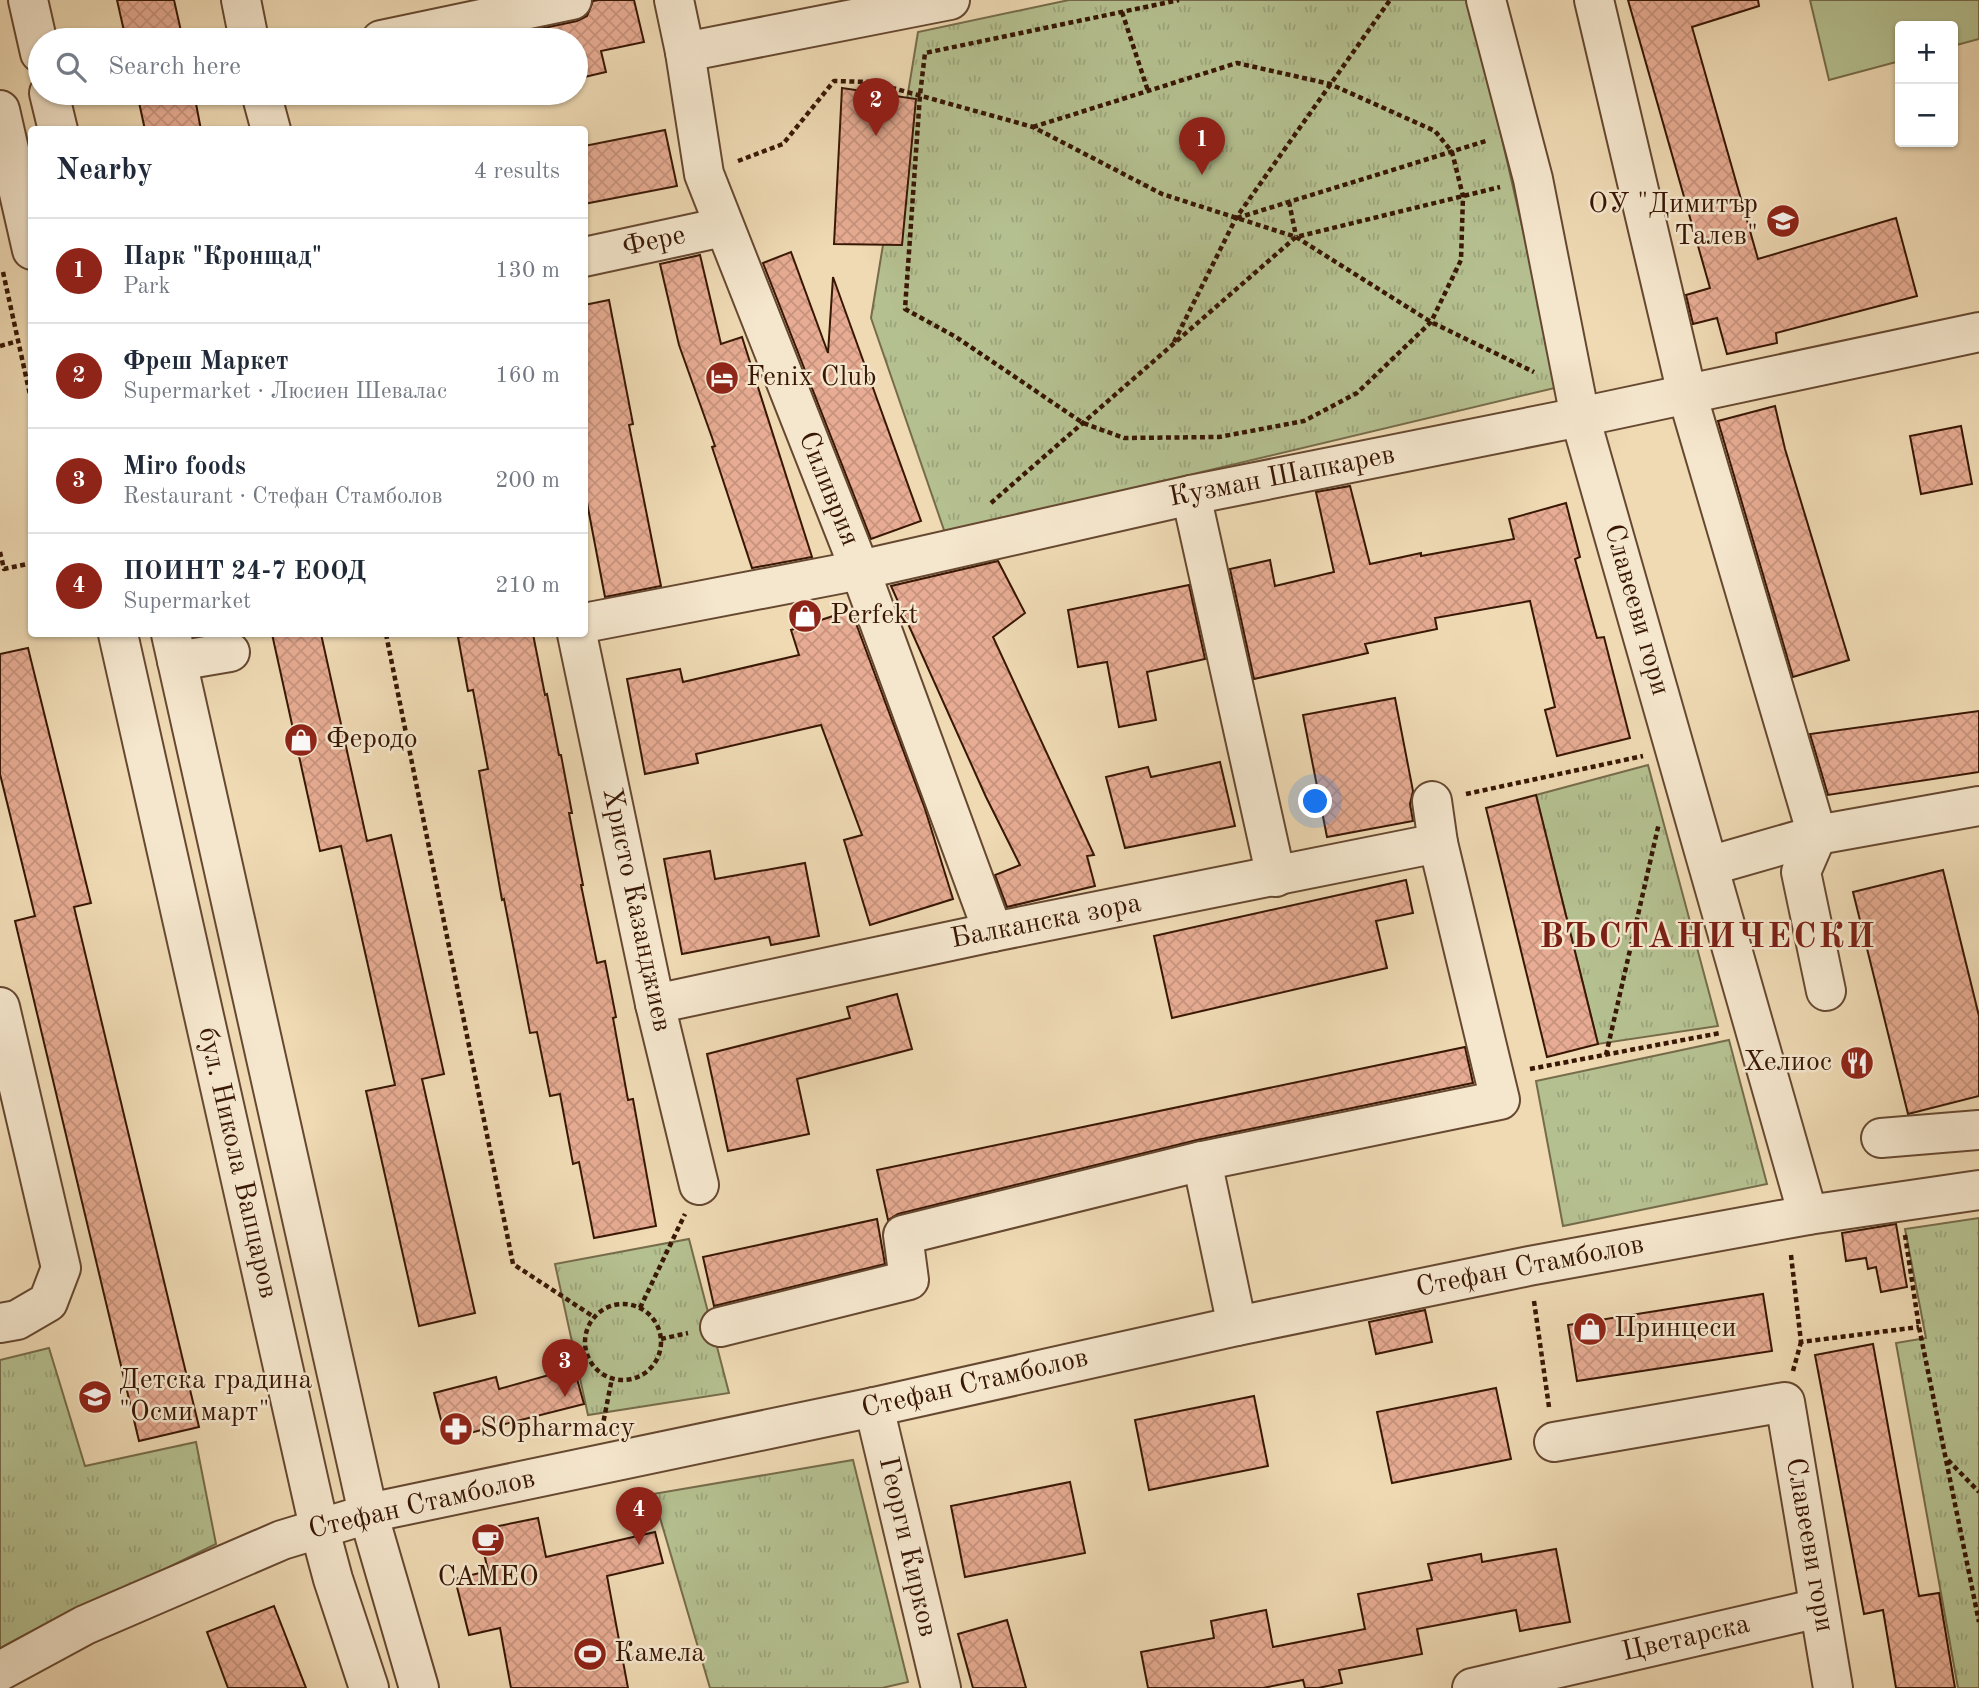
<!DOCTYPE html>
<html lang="en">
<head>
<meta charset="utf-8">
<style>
	body { margin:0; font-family:"Old Standard TT",serif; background:#f6f6f7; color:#1f2937 }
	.controls { position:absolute; right:21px; top:21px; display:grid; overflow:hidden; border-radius:7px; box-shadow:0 2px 5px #0004 }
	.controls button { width:63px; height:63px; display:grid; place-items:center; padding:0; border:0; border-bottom:2px solid #e0e1e3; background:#fff; color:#1f2937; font:35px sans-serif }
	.you { position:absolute; left:1316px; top:802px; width:24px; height:24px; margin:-18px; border:5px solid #fff; border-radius:50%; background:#1a73e8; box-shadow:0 0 0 10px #1a73e833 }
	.badge { display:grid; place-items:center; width:46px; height:46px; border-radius:50%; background:#8f2418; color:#fff; font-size:23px; font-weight:700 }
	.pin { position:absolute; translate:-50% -58px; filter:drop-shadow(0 2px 4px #0008) }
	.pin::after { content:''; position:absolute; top:37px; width:24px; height:21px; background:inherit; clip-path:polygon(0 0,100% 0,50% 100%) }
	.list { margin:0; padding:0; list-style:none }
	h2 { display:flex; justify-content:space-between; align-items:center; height:91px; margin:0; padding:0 28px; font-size:30px }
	h2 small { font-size:23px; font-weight:400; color:#747a83 }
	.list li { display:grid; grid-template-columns:46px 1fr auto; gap:21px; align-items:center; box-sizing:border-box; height:105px; padding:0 28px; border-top:2px solid #e0e1e3 }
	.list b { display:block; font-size:26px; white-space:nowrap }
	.list p { margin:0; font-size:23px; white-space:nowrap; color:#747a83 }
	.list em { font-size:23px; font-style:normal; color:#747a83 }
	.icon { flex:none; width:38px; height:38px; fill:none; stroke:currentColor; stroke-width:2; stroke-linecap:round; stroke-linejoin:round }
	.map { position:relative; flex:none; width:1979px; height:1688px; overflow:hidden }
	.search { position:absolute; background:#fff; box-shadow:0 2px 5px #0004; left:28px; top:28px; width:560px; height:77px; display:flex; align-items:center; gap:18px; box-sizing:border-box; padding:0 24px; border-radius:38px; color:#747a83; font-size:26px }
	.panel { position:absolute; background:#fff; box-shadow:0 2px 5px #0004; left:28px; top:126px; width:560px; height:511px; border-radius:7px }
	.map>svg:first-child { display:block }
</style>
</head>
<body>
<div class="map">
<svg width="1979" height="1688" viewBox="0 0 1979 1688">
	<defs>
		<pattern id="grass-tufts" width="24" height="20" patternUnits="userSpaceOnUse" patternTransform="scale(1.75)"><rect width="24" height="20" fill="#b5c090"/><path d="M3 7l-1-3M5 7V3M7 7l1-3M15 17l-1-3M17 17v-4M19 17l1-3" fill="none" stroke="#9ca47b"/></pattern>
		<pattern id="building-cross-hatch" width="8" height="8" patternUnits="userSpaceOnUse" patternTransform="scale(1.75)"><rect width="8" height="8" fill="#e7ac93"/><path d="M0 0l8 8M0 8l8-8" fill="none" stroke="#c7937d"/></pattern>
	</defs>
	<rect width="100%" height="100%" fill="#efdab4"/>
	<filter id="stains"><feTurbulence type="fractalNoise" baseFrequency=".00286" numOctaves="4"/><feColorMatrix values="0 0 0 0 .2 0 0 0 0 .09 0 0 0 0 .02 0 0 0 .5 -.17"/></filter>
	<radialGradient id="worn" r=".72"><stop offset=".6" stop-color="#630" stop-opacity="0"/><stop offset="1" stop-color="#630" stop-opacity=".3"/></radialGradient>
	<g fill="url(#grass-tufts)" stroke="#766c4a" stroke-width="2">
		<path d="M1069 0H1470L1559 387 945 533 871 318 918 32Z"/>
		<path d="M1648 765 1718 1026 1598 1044 1536 795Z"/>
		<path d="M1729 1040 1767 1184 1563 1226 1536 1081Z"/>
		<path d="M1979 1218V1688H1958L1896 1343 1926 1338 1905 1229Z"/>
		<path d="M689 1239 729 1393 588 1415 555 1264Z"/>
		<path d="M49 1348 85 1466 196 1442 216 1544 0 1650V1360Z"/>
		<path d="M853 1460 908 1682 882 1688H710L653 1494Z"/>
	</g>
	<path fill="#b5c090" stroke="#766c4a" stroke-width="2" d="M1810 0H1979V39L1953 46V26H1900V61L1829 80Z"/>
	<g fill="url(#building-cross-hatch)" stroke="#381704" stroke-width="2">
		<path d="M117 0H174L183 40H126Z"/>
		<path d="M599 0H634L644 42 601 51 606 72 576 79V40H487L577 21 587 16 593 1Z"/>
		<path d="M1628 0H1758L1759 6 1692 27 1758 259 1896 218 1917 296 1776 333 1777 343 1727 354 1717 318 1693 324 1686 295 1710 288Z"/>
		<path d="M842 88 916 99 902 245 834 244Z"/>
		<path d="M137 93H194L201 130H145Z"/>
		<path d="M665 130 677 186 584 204V146Z"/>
		<path d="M791 252 828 353 833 277 921 521 871 539 763 263Z"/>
		<path d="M700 255 721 344 742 337 812 557 752 568 712 447 715 446 679 345 660 264Z"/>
		<path d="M609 300 633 424 629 425 661 586 605 597 584 487V305Z"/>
		<path d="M1775 406 1785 449 1849 660 1793 677 1718 421Z"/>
		<path d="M1961 426 1972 484 1921 494 1910 436Z"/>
		<path d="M1350 486 1370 564 1421 553V556L1514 539 1509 519 1566 503 1580 557 1575 559 1597 638 1604 637 1630 738 1557 756 1545 710 1555 707 1530 601 1435 618 1437 629 1365 644 1368 653 1254 679 1230 569 1270 560 1275 586 1334 572 1316 492Z"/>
		<path d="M998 561 1025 613 993 637 1094 855 1087 856 1095 886 1007 907 995 875 1020 865 986 797 891 586Z"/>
		<path d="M1189 585 1205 659 1147 672 1156 720 1119 727 1107 662 1078 667 1068 610Z"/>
		<path d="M851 610 925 809 953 899 870 925 844 840 862 835 821 725 696 754 698 763 645 774 627 679 680 669 683 682 799 655 791 630Z"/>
		<path d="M272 634H321L367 841 391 835 444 1074 422 1079 475 1313 419 1326 366 1091 395 1085 341 846 320 851Z"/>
		<path d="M475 634H533L545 695 547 694 559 755H561L572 813H569L583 885H581L597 963 605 961 616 1017 613 1018 628 1100 633 1099 656 1226 594 1238 579 1162 573 1164 560 1094 550 1096 537 1032 530 1033 504 899 502 900 479 771 488 769 473 690 468 691 458 637Z"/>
		<path d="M28 648 91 903 74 907 199 1427 139 1441 15 921 35 916 0 774V654Z"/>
		<path d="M1395 698 1413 791 1410 804 1413 821 1327 837 1303 715Z"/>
		<path d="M1979 711V772L1828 795 1810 734Z"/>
		<path d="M1220 762 1235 826 1125 848 1106 777 1148 767 1151 777Z"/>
		<path d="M1536 795 1598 1044 1547 1057 1486 808Z"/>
		<path d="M710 851 715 879 805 863 819 936 771 945 769 937 682 954 664 859Z"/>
		<path d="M1943 870 1979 1016V1096L1908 1114 1853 892Z"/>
		<path d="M1406 880 1413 913 1376 921 1387 968 1172 1018 1154 936Z"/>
		<path d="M897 994 912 1049 797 1079 809 1134 728 1151 707 1054 850 1018 847 1007Z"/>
		<path d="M1465 1047 1473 1083 1197 1140 898 1214 888 1220 877 1170Z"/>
		<path d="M877 1219 885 1264 714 1306 703 1257Z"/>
		<path d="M1896 1224 1907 1287 1881 1292 1876 1267 1868 1269 1866 1258 1846 1261 1842 1233Z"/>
		<path d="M1763 1294 1772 1351 1577 1381 1568 1325Z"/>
		<path d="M1425 1310 1432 1342 1376 1354 1369 1322Z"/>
		<path d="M1873 1344 1919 1596 1939 1593 1955 1688H1896L1883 1610 1864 1614 1815 1355Z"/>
		<path d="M574 1368 584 1404 446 1439 434 1393 496 1377 499 1389Z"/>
		<path d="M1496 1388 1511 1459 1392 1483 1377 1412Z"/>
		<path d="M1254 1396 1268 1466 1149 1490 1135 1420Z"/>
		<path d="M1070 1482 1085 1553 965 1577 951 1506Z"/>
		<path d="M538 1518 546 1557 655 1532 663 1563 607 1576 628 1688H511L500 1628 469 1635 455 1579 488 1571 479 1530Z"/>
		<path d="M1556 1549 1570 1622 1520 1631 1516 1610 1417 1629 1422 1654 1339 1670 1342 1683 1318 1688H1305L1303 1680 1263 1688H1148L1141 1652 1214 1638 1211 1621 1266 1610 1273 1647 1365 1629 1358 1594 1432 1580 1428 1564 1481 1554 1482 1562Z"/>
		<path d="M274 1606 306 1688H228L207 1632Z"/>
		<path d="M1007 1620 1026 1688H973L958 1634Z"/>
	</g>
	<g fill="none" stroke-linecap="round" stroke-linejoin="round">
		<g stroke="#664830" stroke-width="42">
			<g id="minor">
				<path d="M28 0 40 53"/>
				<path d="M241 0 249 40"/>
				<path d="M674 0 685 52 704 174 860 570 993 932"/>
				<path d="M1486 0 1533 179 1580 417 1808 1215"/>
				<path d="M1594 0 1687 394 1817 835 1801 872 1826 991"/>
				<path d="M381 40 572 0"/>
				<path d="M685 52 950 0"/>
				<path d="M49 93 58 130"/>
				<path d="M261 93 271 130"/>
				<path d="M0 110 32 250"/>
				<path d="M584 257 723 227"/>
				<path d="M1191 495 1276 877"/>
				<path d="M584 623 860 570 1191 495 1580 417 1979 332"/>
				<path d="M118 634 319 1527 333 1579 369 1688"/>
				<path d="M171 634 368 1513 419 1688"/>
				<path d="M577 634 655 1004 699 1185"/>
				<path d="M177 661 230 652"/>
				<path d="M1709 866 1817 835 1979 806"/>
				<path d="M655 1004 993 932 1438 843"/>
				<path d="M0 1007 61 1268 48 1302 17 1320 0 1323"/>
				<path d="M1881 1138 1979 1130"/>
				<path d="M1202 1161 1237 1326"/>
				<path d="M720 1327 909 1280 903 1235 1202 1161 1500 1100 1438 843 1432 801"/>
				<path d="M874 1407 941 1688"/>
				<path d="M1554 1442 1785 1402 1833 1688"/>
				<path d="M0 1671 85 1625 282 1540 378 1511 874 1407 1237 1326 1529 1266 1808 1215 1979 1190"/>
				<path d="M1472 1688 1819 1608"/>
			</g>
		</g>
		<g stroke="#381704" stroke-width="4.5" stroke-dasharray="5 3.5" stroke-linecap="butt">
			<path d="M1122 12 1148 91"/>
			<path d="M1033 127 1237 63 1330 84 1435 131 1452 152 1463 196 1461 260 1431 322 1357 393 1304 421 1219 437 1124 438 1083 423 956 337 905 309 920 95 925 53 1179 0"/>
			<path d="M738 161 783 144 834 81 871 82 1033 127 1162 194 1296 237 1431 322 1534 372"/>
			<path d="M1289 202 1296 236"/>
			<path d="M1237 218 1486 141"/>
			<path d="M3 272 32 404"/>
			<path d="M1174 342 1236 218 1390 0"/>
			<path d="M0 346 18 341"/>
			<path d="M991 503 1296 237 1500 187"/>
			<path d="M0 552 4 569 32 563"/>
			<path d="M386 634 513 1264 594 1317"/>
			<path d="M1466 794 1643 756"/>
			<path d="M1606 1055 1659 823"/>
			<path d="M1530 1069 1720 1033"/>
			<path d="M1905 1235 1919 1327 1979 1622"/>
			<path d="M1791 1255 1801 1342 1919 1327"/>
			<path d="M1534 1301 1549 1407"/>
			<circle cx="623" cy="1342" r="38"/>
			<path d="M640 1308 685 1214"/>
			<path d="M661 1339 688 1333"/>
			<path d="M1793 1371 1801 1342"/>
			<path d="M602 1429 612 1378"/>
			<path d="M1948 1460 1979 1492"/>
		</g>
		<use href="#minor" stroke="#f5e7ce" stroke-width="38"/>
	</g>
	<defs>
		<g id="school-disc" transform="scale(1.75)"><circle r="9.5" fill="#8f2418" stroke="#f5e7ce"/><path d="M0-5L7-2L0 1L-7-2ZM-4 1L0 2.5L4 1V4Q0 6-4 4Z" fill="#fff"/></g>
		<g id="hotel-disc" transform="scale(1.75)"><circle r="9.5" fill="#8f2418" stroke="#f5e7ce"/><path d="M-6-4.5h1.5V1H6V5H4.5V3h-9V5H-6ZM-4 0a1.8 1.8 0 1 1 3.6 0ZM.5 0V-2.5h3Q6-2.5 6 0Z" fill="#fff"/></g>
		<g id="shop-disc" transform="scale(1.75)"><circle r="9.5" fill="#8f2418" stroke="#f5e7ce"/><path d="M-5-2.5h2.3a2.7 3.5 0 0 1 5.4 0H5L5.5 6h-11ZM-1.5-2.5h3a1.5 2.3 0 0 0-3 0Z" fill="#fff"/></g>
		<g id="restaurant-disc" transform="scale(1.75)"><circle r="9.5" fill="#8f2418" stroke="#f5e7ce"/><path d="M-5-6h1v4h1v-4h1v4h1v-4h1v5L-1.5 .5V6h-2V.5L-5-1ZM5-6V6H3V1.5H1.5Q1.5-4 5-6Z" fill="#fff"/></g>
		<g id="pharmacy-disc" transform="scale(1.75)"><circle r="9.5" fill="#8f2418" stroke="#f5e7ce"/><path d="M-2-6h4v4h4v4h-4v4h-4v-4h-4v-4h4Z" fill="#fff"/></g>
		<g id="cafe-disc" transform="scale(1.75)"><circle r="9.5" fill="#8f2418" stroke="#f5e7ce"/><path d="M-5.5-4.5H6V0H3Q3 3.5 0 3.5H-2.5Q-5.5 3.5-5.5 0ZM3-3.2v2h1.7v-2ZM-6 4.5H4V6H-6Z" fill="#fff"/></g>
		<g id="stadium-disc" transform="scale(1.75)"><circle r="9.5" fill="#8f2418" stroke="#f5e7ce"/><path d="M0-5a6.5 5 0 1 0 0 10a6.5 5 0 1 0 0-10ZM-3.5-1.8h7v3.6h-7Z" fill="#fff"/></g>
	</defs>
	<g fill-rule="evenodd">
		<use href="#school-disc" x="1783" y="221"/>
		<use href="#hotel-disc" x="722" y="378"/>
		<use href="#shop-disc" x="805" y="616"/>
		<use href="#shop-disc" x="301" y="740"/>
		<use href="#restaurant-disc" x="1857" y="1063"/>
		<use href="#shop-disc" x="1590" y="1329"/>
		<use href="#school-disc" x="95" y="1397"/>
		<use href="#pharmacy-disc" x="456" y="1429"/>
		<use href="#cafe-disc" x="488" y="1540"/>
		<use href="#stadium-disc" x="590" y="1654"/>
	</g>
	<g text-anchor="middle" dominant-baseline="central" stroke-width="5" stroke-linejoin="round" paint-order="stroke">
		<g font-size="28" fill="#381704" stroke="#f5e7ce" text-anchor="start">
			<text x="1758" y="205" text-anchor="end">ОУ "Димитър<tspan x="1758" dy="32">Талев"</tspan></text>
			<text x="746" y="378">Fenix Club</text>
			<text x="830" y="616">Perfekt</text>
			<text x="326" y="740">Феродо</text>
			<text x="1832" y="1063" text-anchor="end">Хелиос</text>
			<text x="1614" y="1329">Принцеси</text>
			<text x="119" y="1381">Детска градина<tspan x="119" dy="32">"Осми март"</tspan></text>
			<text x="480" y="1429">SOpharmacy</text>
			<text x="488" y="1578" text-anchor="middle">CAMEO</text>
			<text x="614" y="1654">Камела</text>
		</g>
		<g font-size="28" fill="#381704" stroke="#f5e7ce">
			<text transform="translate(654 242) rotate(-12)">Фере</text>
			<text transform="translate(1282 477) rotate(-11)">Кузман Шапкарев</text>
			<text transform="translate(828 489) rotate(68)">Силиврия</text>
			<text transform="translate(1636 610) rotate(74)">Славееви гори</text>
			<text transform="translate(636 910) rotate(78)">Христо Казанджиев</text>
			<text transform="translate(1046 922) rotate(-11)">Балканска зора</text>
			<text transform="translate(237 1163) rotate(77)">бул. Никола Вапцаров</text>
			<text transform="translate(1530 1267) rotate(-11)">Стефан Стамболов</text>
			<text transform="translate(975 1384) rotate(-13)">Стефан Стамболов</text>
			<text transform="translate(422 1505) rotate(-13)">Стефан Стамболов</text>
			<text transform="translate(1809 1545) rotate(80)">Славееви гори</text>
			<text transform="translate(907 1547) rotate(77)">Георги Кирков</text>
			<text transform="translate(1686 1639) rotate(-13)">Цветарска</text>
		</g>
		<g font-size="35" font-weight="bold" letter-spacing="2" fill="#7a1f14" stroke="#f5e7ce">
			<text x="1708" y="937">ВЪСТАНИЧЕСКИ</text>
		</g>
	</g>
	<rect width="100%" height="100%" filter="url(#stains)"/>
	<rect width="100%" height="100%" fill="url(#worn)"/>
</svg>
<div class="controls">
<button>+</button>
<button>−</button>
</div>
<div class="you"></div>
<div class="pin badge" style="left:1202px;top:175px">1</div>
<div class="pin badge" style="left:876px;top:136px">2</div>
<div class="pin badge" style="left:565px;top:1397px">3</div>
<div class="pin badge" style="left:639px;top:1545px">4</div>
<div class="search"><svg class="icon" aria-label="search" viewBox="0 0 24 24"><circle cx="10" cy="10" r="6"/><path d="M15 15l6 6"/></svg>Search here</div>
<section class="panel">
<h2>Nearby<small>4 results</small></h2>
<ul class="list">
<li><span class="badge">1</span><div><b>Парк &quot;Кронщад&quot;</b><p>Park</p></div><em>130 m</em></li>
<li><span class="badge">2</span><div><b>Фреш Маркет</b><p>Supermarket · Люсиен Шевалас</p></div><em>160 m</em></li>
<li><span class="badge">3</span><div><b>Miro foods</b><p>Restaurant · Стефан Стамболов</p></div><em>200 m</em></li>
<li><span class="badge">4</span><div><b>ПОИНТ 24-7 ЕООД</b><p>Supermarket</p></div><em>210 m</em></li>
</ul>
</section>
</div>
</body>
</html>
